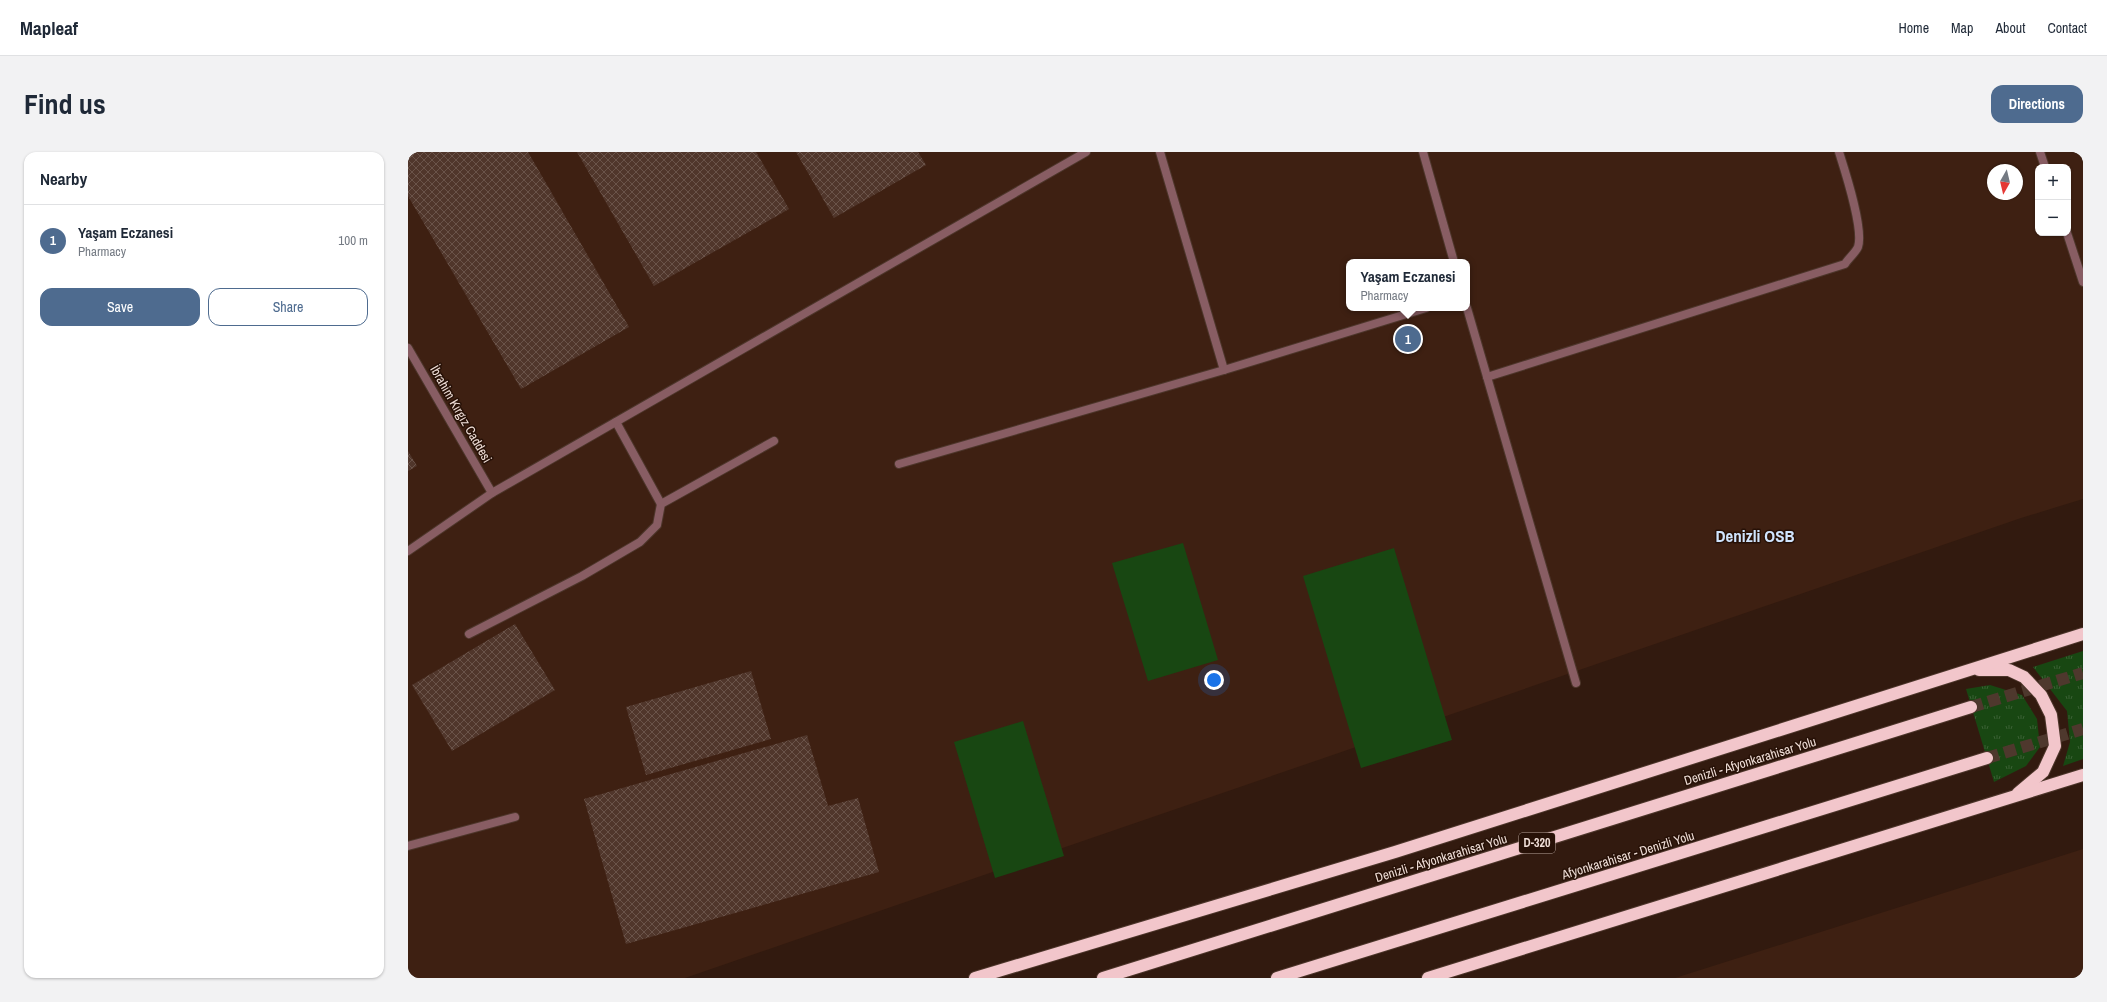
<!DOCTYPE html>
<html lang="en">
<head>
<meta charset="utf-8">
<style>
	body { margin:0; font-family:"Archivo Narrow",sans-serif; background:#f2f2f3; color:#1f2937 }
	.controls { position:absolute; right:12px; top:12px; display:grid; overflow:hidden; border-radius:8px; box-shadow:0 1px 3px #0004 }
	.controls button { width:36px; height:36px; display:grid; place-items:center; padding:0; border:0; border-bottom:1px solid #e0e1e3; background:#fff; color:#1f2937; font:20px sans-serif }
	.compass { position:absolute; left:1579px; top:12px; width:36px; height:36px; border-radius:50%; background:#fff; box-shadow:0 1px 3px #0004; rotate:188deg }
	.you { position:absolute; left:806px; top:528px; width:14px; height:14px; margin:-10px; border:3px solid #fff; border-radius:50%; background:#1a73e8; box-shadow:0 0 0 6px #1a73e833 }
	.badge { display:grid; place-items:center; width:26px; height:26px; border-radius:50%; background:#4e6b8f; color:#fff; font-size:13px; font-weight:700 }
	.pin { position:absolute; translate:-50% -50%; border:2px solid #fff; box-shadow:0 1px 4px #0006 }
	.popup { position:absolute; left:938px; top:107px; width:124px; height:52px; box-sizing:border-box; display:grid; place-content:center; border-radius:8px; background:#fff; filter:drop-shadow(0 1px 3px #0005); font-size:13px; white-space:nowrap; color:#747a83 }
	.popup b { font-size:15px; color:#1f2937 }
	.popup::after { content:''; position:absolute; left:50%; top:100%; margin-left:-8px; border:8px solid transparent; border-top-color:#fff }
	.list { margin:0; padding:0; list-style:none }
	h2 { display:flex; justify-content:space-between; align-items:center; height:52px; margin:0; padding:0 16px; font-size:17px }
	h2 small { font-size:13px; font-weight:400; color:#747a83 }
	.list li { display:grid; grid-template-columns:26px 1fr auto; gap:12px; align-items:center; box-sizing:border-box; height:72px; padding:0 16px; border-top:1px solid #e0e1e3 }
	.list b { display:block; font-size:15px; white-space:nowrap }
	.list p { margin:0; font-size:13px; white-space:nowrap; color:#747a83 }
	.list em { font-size:13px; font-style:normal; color:#747a83 }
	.actions { display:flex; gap:8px; padding:12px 16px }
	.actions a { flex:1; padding:9px 0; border:1px solid #4e6b8f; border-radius:12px; text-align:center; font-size:14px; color:#4e6b8f }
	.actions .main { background:#4e6b8f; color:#fff }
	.map { position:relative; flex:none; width:1675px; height:826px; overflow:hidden; border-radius:12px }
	header { display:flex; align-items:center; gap:24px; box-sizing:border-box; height:56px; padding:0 20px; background:#fff; border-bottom:1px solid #e0e1e3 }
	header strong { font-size:19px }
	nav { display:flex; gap:22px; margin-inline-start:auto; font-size:14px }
	.intro { display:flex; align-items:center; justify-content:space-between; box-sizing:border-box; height:96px; padding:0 24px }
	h1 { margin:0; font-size:28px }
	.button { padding:10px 18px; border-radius:12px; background:#4e6b8f; color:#fff; font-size:14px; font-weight:700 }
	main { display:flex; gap:24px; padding:0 24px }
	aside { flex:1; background:#fff; border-radius:12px; box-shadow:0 1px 3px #0004 }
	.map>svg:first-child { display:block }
</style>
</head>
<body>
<header>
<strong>Mapleaf</strong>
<nav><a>Home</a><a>Map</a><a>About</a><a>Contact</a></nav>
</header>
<div class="intro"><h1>Find us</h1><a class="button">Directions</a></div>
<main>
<aside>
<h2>Nearby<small></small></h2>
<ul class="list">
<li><span class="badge">1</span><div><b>Yaşam Eczanesi</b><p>Pharmacy</p></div><em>100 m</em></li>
</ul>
<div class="actions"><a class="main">Save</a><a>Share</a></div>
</aside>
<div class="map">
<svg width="1675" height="826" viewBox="0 0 1675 826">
	<defs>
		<pattern id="grass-tufts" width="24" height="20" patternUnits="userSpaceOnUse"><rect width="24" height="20" fill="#184712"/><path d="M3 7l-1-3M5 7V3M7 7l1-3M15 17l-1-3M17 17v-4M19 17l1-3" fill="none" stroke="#3a6134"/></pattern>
		<pattern id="building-cross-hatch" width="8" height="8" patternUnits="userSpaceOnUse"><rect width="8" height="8" fill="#50362b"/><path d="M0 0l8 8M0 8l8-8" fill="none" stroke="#6a5349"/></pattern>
	</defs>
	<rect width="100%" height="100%" fill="#321a0f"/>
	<g fill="#3e2012" fill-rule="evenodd">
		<path d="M0 0H1675V347L1613 366 277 826H0ZM1630 15H1660V81H1630ZM1585 18H1609V42H1585ZM941 110H1059V156H941Z"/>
		<path d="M1675 697V826H1267Z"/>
	</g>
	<g fill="url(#grass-tufts)">
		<path d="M1675 499V607L1655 614 1662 590 1659 559 1625 515Z"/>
		<path d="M1582 533 1614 543 1629 567 1632 595 1618 614 1586 630 1558 537Z"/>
	</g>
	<g fill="#184712">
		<path d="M775 391 810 508 740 529 704 411Z"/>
		<path d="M986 396 1044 588 953 616 895 424Z"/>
		<path d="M615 569 656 704 587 726 546 590Z"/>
	</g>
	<g fill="url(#building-cross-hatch)">
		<path d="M0 0H120L221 175 113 237 0 44Z"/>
		<path d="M169 0H348L381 57 246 134Z"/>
		<path d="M388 0H510L518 13 426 66Z"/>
		<path d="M0 299 9 314 0 319Z"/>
		<path d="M107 472 147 538 44 599 4 533Z"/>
		<path d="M343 519 363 587 238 623 218 555Z"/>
		<path d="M399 583 420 654 450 646 471 720 218 792 176 647Z"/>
	</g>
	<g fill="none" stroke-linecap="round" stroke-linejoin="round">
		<g stroke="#4e382d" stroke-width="12" stroke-dasharray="12 6" stroke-linecap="butt">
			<path d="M1563 555 1675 521"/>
			<path d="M1579 606 1675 577"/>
		</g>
		<g stroke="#4d362b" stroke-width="10">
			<g id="lane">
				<path d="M752 0 816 218"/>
				<path d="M1015 0 1046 110"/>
				<path d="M1059 156 1168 531"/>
				<path d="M1079 225 1437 112C1440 107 1448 100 1450 95 1456 77 1437 19 1431 0"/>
				<path d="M208 270 253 352"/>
				<path d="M491 312 816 218 1018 156"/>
				<path d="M61 482 174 424 232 390 249 373 253 352 366 289"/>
				<path d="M0 694 107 665"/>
			</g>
		</g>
		<g stroke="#4d362b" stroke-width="10">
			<g id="street">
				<path d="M1632 0 1637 15"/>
				<path d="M1659 81 1675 130"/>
				<path d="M0 196 84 341"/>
				<path d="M0 399 84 341 678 0"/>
			</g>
		</g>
		<g stroke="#4d362b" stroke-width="14">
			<g id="highway">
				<path d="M1571 518H1601L1616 525 1633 543 1643 563 1647 594 1635 620 1610 641"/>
				<path d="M567 826 987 700 1675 482"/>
				<path d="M695 826 1563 555"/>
				<path d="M869 826 1579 606"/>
				<path d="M1020 826 1675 623"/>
			</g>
		</g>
		<use href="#lane" stroke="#885d63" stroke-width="8"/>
		<use href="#street" stroke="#885d63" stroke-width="8"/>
		<use href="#highway" stroke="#f2c6cb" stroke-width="12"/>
	</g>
	<g text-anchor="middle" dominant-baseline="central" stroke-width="3" stroke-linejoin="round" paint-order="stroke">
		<rect fill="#271107" stroke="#b4a199" stroke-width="1" x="1111" y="681" width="36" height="20" rx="3"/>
		<g font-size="12" font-weight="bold" fill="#f0dfd8">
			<text x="1129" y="691">D-320</text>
		</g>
		<g font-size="13" fill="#f0dfd8" stroke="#271107">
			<text transform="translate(53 262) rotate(60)">İbrahim Kırgız Caddesi</text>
			<text transform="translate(1342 609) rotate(-17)">Denizli - Afyonkarahisar Yolu</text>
			<text transform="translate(1220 703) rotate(-17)">Afyonkarahisar - Denizli Yolu</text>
			<text transform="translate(1033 706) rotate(-17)">Denizli - Afyonkarahisar Yolu</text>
		</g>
		<g font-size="17" font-weight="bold" fill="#d0e4fd" stroke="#271107">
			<text x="1347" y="383">Denizli OSB</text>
		</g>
	</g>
</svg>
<div class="controls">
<button>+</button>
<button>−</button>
</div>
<svg class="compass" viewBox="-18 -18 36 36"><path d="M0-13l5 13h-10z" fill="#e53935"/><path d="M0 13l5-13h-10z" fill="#747a83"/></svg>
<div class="you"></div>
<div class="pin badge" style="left:1000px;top:187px">1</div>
<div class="popup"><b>Yaşam Eczanesi</b>Pharmacy</div>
</div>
</main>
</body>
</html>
